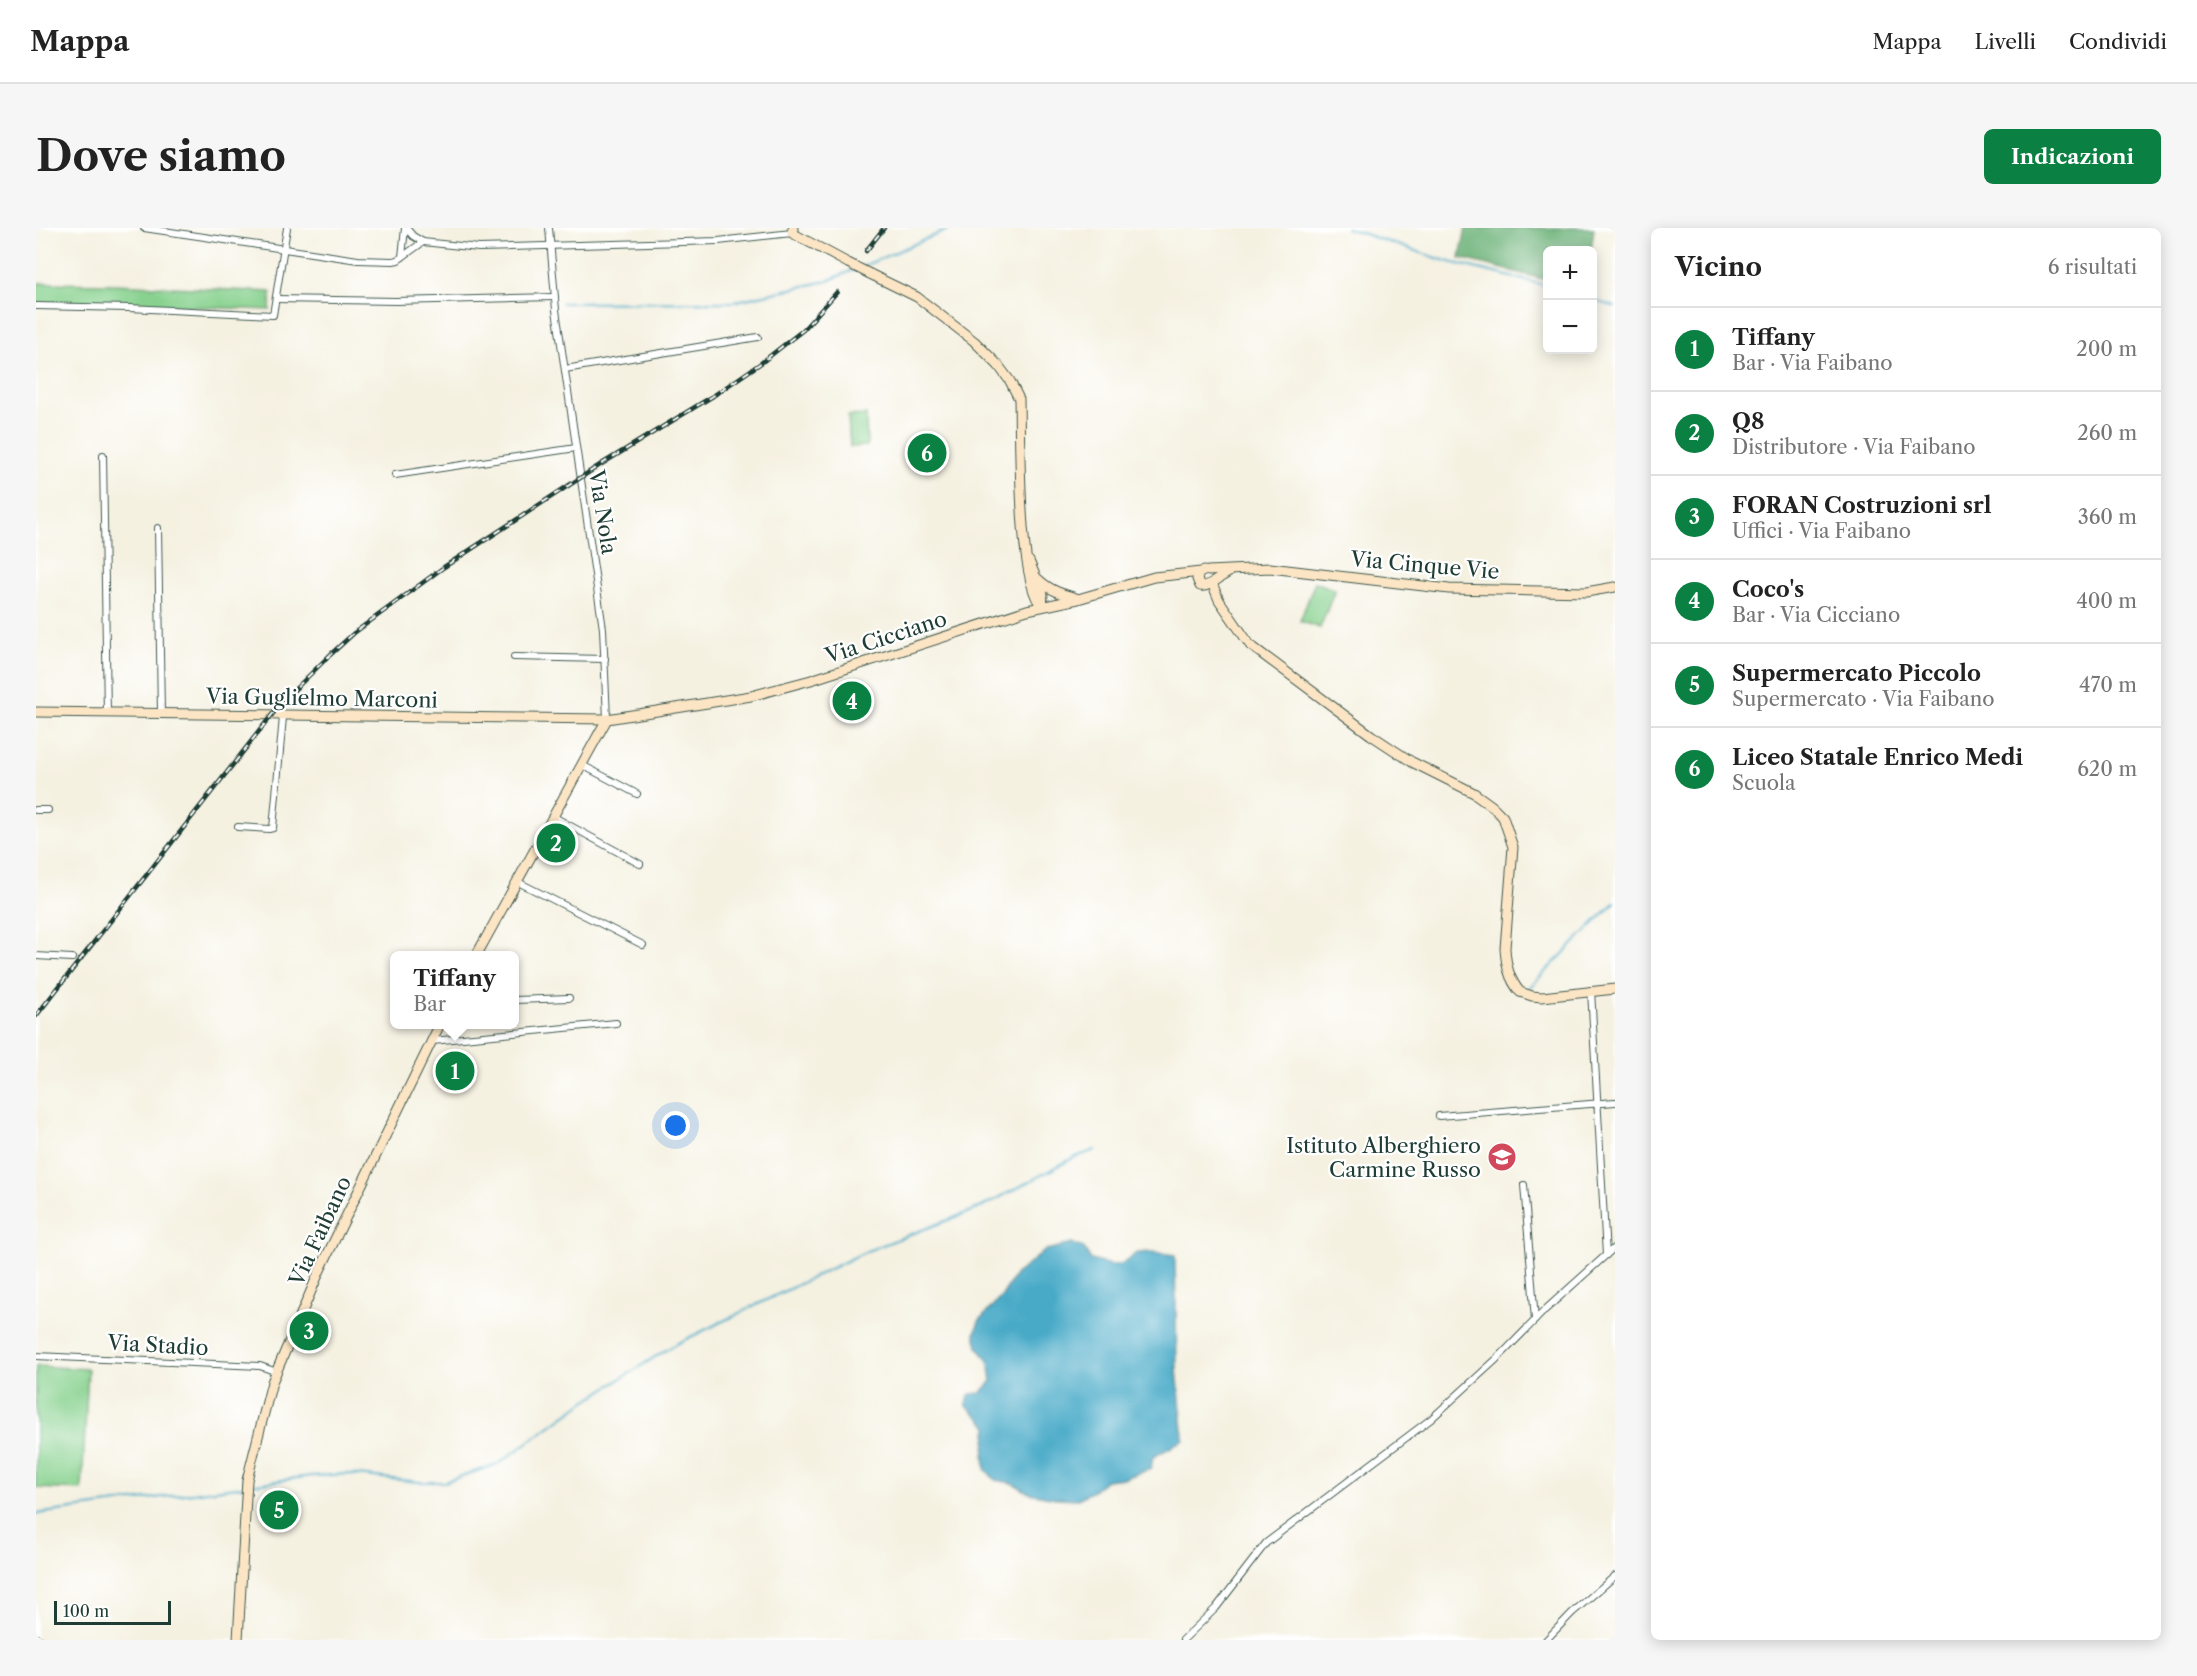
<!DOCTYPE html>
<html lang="it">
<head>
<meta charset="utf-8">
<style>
	body { margin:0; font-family:"Libre Caslon Text",serif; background:#f6f6f6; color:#222 }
	.controls { position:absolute; right:18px; top:18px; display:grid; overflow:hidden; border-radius:9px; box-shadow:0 3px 15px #0003 }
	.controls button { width:54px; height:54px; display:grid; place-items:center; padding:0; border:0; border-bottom:2px solid #e0e0e0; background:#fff; color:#222; font:30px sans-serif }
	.scale { position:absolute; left:18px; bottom:15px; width:117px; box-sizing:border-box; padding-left:6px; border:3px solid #1f3d34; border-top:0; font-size:16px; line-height:21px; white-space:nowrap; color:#1f3d34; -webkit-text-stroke:4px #fff; paint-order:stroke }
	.you { position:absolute; left:640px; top:898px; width:21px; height:21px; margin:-15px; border:4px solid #fff; border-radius:50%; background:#1a73e8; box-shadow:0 0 0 9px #1a73e833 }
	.badge { display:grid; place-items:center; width:39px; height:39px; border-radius:50%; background:#0b8043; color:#fff; font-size:20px; font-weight:700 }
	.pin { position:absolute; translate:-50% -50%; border:3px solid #fff; box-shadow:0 2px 6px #0006 }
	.popup { position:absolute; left:354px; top:723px; width:129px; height:78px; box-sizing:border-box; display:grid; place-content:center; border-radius:9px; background:#fff; filter:drop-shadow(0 2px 4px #0005); font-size:20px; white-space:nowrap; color:#767676 }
	.popup b { font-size:22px; color:#222 }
	.popup::after { content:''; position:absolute; left:50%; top:100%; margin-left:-12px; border:12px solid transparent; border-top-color:#fff }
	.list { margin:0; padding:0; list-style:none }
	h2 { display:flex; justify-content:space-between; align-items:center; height:78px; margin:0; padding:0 24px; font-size:26px }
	h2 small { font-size:20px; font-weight:400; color:#767676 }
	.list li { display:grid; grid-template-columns:39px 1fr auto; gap:18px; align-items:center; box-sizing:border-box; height:84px; padding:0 24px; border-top:2px solid #e0e0e0 }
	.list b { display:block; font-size:22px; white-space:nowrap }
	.list p { margin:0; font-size:20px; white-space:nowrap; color:#767676 }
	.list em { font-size:20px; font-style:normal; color:#767676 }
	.map { position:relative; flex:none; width:1579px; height:1412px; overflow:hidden; border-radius:9px }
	header { display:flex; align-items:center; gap:36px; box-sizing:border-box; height:84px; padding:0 30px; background:#fff; border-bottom:2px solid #e0e0e0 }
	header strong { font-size:28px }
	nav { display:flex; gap:33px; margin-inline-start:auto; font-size:21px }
	.intro { display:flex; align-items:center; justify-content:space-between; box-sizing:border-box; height:144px; padding:0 36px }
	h1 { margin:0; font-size:42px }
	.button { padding:15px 27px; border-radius:9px; background:#0b8043; color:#fff; font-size:21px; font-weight:700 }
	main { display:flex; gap:36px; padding:0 36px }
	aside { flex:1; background:#fff; border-radius:9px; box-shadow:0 3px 15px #0003 }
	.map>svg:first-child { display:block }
</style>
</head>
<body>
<header>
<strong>Mappa</strong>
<nav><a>Mappa</a><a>Livelli</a><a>Condividi</a></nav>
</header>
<div class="intro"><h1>Dove siamo</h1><a class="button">Indicazioni</a></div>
<main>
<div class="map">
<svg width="1579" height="1412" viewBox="0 0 1579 1412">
	<rect width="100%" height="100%" fill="#fff"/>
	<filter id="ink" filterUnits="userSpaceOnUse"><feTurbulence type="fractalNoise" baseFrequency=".0167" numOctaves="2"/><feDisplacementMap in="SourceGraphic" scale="12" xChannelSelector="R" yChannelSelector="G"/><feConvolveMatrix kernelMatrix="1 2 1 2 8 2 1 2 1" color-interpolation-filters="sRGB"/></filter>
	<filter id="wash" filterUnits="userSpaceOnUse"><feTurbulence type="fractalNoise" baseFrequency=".008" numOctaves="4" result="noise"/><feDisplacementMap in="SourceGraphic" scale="24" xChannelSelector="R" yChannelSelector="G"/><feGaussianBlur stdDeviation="1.35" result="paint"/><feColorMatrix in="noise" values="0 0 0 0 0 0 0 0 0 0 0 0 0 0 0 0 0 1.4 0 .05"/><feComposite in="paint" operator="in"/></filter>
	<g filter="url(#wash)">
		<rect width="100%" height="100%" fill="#f5f1e1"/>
		<g fill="#87d18e" stroke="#538761" stroke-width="1.5">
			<path d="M0 55 78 56 235 64 234 82 93 76 0 75Z"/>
			<path d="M830 187 831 218 814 219 812 188Z"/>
			<path d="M1279 354 1299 362 1284 400 1264 393Z"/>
			<path d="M0 1138 52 1141 46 1262 0 1260Z"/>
		</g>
		<path fill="#6db379" stroke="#467856" stroke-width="1.5" d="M1430 0H1558L1555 22H1512L1511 52 1424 30Z"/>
		<path fill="#49aac8" stroke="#34747e" stroke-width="1.5" d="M1036 1016 1048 1020 1055 1032C1075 1037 1084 1042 1100 1025L1116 1024 1139 1027 1141 1141 1148 1212 1117 1229 1115 1241 1089 1250 1070 1252 1057 1263 1042 1271 1019 1270 993 1265 977 1255 959 1252 949 1241 948 1227 952 1198 930 1177 934 1166 945 1165 956 1153 953 1134 942 1119 939 1106 943 1093 966 1068 979 1047 995 1034 1010 1022Z"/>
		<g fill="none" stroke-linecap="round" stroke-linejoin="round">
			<g stroke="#49aac8" stroke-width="2">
				<path d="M1310 0 1410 33 1512 58"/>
				<path d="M825 39 916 0"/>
				<path d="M1556 72 1579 79"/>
				<path d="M526 75 696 74 791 53 817 42"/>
				<path d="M1493 760 1579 674"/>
				<path d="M213 1257 275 1248 313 1246 382 1254H408L462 1236 545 1176 638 1117 831 1023 946 979 1037 930 1059 922"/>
				<path d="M0 1286 208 1258"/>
			</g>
		</g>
	</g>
	<g filter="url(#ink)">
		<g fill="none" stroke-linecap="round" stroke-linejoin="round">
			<g stroke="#3f584e" stroke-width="8">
				<g id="street">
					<path d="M108 0 322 32 357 33 362 32 387 14"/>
					<path d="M370 0 377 8 387 14 443 20 682 13 756 5"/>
					<path d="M513 0 520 82 567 401 571 491"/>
					<path d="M366 29 369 0"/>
					<path d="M240 71 360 73 519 69"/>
					<path d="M0 78 93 80 237 87 251 0"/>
					<path d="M529 141 722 109"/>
					<path d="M67 227 71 486"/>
					<path d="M359 247 540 220"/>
					<path d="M122 300 125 485"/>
					<path d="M478 429 569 431"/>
					<path d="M546 537 601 566"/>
					<path d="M0 582H12"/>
					<path d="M518 589 604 636"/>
					<path d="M202 599 233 601 237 600 247 489"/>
					<path d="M482 654 607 717"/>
					<path d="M0 728 36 730"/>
					<path d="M1555 762 1570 1027"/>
					<path d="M479 772 533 770"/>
					<path d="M396 813 580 795"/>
					<path d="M1403 888 1579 874"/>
					<path d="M1488 957 1499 1092"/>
					<path d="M0 1128 224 1138 241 1144"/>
					<path d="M0 1410 5 1412"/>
					<path d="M1147 1412 1180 1380 1230 1315 1395 1191 1464 1128 1510 1081 1579 1019"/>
					<path d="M1510 1412 1536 1385 1579 1348"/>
				</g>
			</g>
			<g stroke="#3f584e" stroke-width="11">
				<g id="secondary">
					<path d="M757 0 756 5 812 35"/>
					<path d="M834 46 881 69 938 113 962 137 974 153 983 171C984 208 982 359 1006 378"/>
					<path d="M993 333 1007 366 1006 378"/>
					<path d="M1168 343 1163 345 1161 351 1164 358C1173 360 1183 349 1192 345"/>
					<path d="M1172 343 1234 340 1413 361 1550 364 1579 359"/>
					<path d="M1002 351C1013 362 1026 366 1040 370"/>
					<path d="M1176 355 1183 372 1214 417 1335 507 1376 534 1438 565 1456 578 1467 589 1477 619 1469 720C1470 737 1473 751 1484 764L1496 768 1506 769 1579 761"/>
					<path d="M0 484 571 491 715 468 775 452 991 382 1042 371 1118 349 1165 344"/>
					<path d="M440 728 571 491"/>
					<path d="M202 1412 211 1252 236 1154 284 1042 404 796"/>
				</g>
			</g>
			<use href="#street" stroke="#fff" stroke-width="6"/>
			<use href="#secondary" stroke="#fce5c4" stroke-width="9"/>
			<g stroke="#1f3d34" stroke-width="4.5">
				<g id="rail">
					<path d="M830 23 848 0"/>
					<path d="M0 788 246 474 294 427 318 405 408 339 564 237 677 168 725 135 767 102 801 64"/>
				</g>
			</g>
			<use href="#rail" stroke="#fff" stroke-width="2" stroke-dasharray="7" stroke-linecap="butt"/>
			<g stroke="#3f584e" stroke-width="11" stroke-linecap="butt">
				<path id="secondary-bridge" d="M812 35 834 46"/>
			</g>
			<use href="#secondary-bridge" stroke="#fce5c4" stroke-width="9"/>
		</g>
	</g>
	<defs>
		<g id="school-disc" transform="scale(1.5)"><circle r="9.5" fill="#d1495b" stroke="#fff"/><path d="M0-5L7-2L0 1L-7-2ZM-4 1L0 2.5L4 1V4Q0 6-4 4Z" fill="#fff"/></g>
	</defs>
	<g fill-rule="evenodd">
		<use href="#school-disc" x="1466" y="929"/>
	</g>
	<g text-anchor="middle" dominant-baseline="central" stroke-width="4.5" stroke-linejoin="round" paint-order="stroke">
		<g font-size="21" fill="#1f3d34" stroke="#fff">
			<text transform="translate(567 284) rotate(81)">Via Nola</text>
			<text transform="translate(1389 337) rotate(5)">Via Cinque Vie</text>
			<text transform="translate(850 409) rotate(-18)">Via Cicciano</text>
			<text transform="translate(286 470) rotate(1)">Via Guglielmo Marconi</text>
			<text transform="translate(284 1003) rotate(-65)">Via Faibano</text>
			<text transform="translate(122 1117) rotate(3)">Via Stadio</text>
		</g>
		<g font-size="21" fill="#1f3d34" stroke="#fff" text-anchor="end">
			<text x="1445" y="917">Istituto Alberghiero<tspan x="1445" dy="24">Carmine Russo</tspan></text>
		</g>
	</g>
</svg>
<div class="controls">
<button>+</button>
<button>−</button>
</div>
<div class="scale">100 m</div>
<div class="you"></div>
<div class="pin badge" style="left:419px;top:843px">1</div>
<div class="popup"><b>Tiffany</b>Bar</div>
<div class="pin badge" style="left:520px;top:615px">2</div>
<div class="pin badge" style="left:273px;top:1103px">3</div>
<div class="pin badge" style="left:816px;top:473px">4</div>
<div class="pin badge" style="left:243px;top:1282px">5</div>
<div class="pin badge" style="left:891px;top:225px">6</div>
</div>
<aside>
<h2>Vicino<small>6 risultati</small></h2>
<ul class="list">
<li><span class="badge">1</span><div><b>Tiffany</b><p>Bar · Via Faibano</p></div><em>200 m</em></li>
<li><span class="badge">2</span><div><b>Q8</b><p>Distributore · Via Faibano</p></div><em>260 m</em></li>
<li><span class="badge">3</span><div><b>FORAN Costruzioni srl</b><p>Uffici · Via Faibano</p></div><em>360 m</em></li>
<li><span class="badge">4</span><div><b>Coco's</b><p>Bar · Via Cicciano</p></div><em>400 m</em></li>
<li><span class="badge">5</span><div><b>Supermercato Piccolo</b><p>Supermercato · Via Faibano</p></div><em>470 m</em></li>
<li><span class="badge">6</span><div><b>Liceo Statale Enrico Medi</b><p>Scuola</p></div><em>620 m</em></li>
</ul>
</aside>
</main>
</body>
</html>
